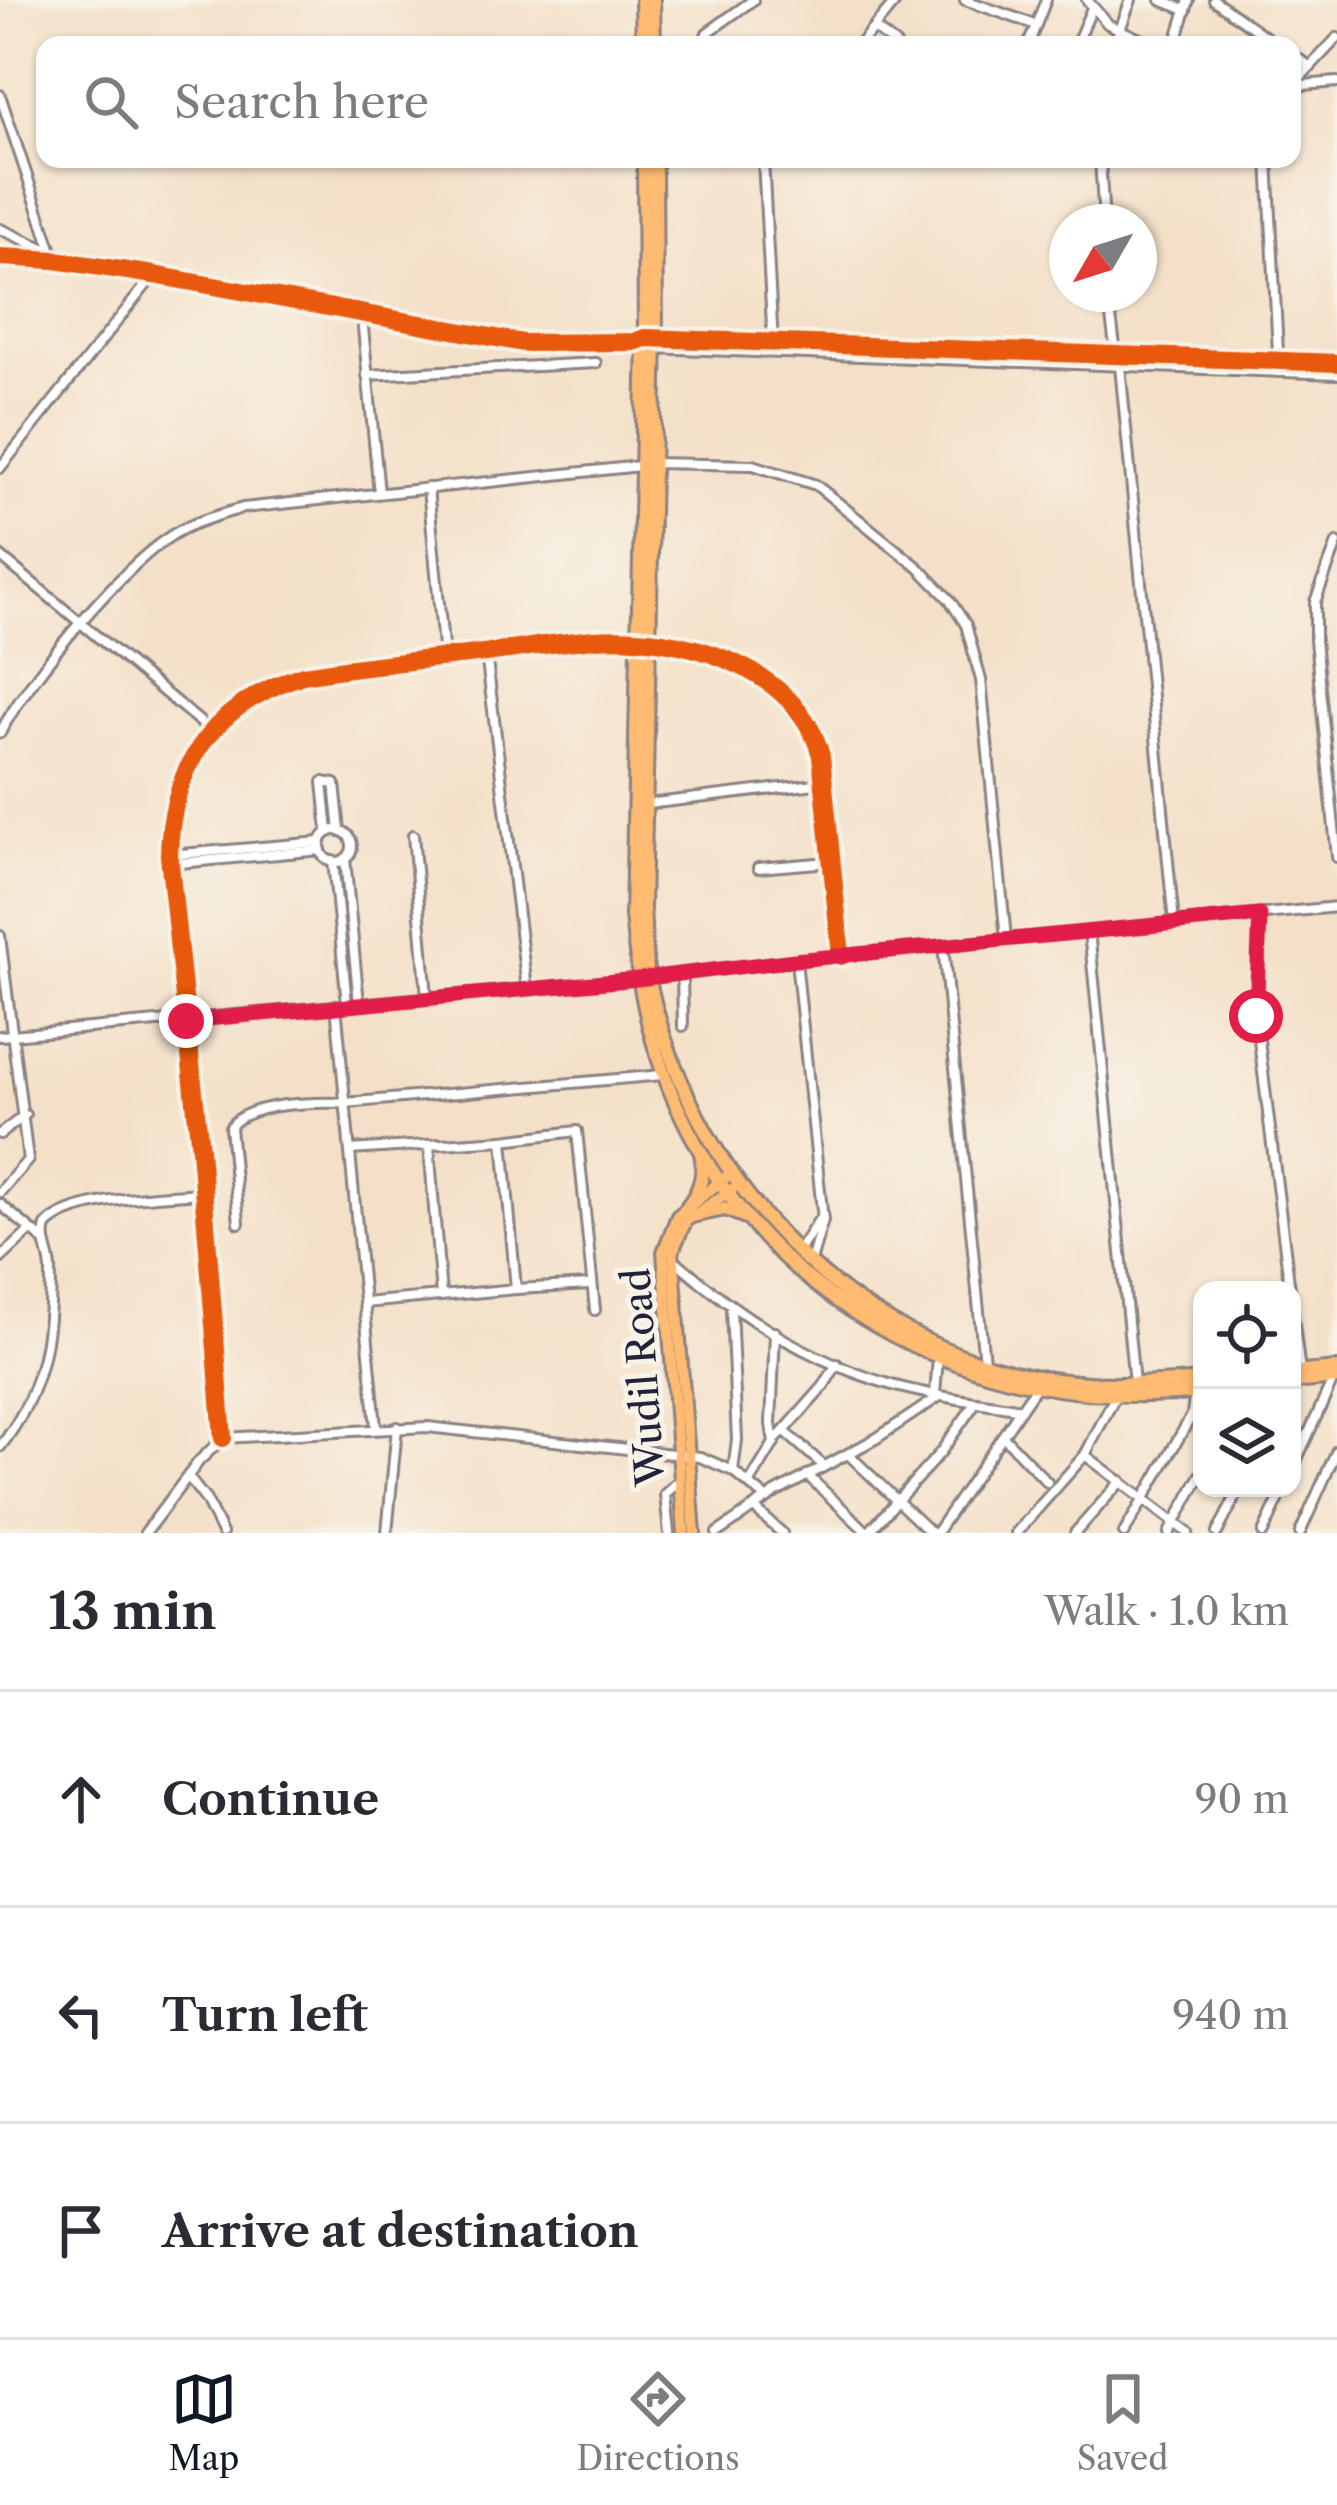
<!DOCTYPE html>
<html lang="en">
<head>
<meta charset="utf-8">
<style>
	body { margin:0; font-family:"Libre Caslon Text",serif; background:#f7f7f7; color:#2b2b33 }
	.controls { position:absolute; right:36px; bottom:36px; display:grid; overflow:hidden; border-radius:24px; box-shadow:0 3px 9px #0004 }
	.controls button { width:108px; height:108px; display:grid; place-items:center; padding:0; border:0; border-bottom:3px solid #e1e1e2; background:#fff; color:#2b2b33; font:60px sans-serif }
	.compass { position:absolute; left:1049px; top:204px; width:108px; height:108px; border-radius:50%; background:#fff; box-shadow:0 3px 9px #0004; rotate:231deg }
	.stop { position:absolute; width:36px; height:36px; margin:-27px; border:9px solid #e11d48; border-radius:50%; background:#fff }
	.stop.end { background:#e11d48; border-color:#fff; box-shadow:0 3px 12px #0008 }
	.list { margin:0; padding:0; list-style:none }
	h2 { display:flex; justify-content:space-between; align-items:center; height:156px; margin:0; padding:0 48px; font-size:51px }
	h2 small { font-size:39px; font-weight:400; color:#7c7c81 }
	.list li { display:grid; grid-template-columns:78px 1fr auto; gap:36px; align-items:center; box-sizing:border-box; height:216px; padding:0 48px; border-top:3px solid #e1e1e2 }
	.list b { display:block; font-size:45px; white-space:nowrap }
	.list em { font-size:39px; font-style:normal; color:#7c7c81 }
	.icon { flex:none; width:66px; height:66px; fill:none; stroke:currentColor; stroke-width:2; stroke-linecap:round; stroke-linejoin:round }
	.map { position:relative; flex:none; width:1337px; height:1533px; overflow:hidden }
	.search { position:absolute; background:#fff; box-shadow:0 3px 9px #0004; left:36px; right:36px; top:36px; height:132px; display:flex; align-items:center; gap:30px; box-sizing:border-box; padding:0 42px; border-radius:24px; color:#7c7c81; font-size:45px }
	.sheet { height:804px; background:#fff }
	nav { display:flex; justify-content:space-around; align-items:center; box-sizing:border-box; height:168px; border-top:3px solid #e1e1e2; background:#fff; font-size:33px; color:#7c7c81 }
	nav a { display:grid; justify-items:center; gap:6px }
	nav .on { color:#111827 }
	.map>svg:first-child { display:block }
</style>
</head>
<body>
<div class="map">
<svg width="1337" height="1533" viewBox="0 0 1337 1533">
	<rect width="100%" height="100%" fill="#f7f3e8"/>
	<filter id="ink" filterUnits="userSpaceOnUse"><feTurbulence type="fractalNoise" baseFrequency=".00833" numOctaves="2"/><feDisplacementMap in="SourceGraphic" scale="24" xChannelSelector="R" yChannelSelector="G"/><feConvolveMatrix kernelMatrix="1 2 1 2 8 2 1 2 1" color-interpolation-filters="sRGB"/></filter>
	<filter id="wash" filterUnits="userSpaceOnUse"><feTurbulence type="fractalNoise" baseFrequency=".004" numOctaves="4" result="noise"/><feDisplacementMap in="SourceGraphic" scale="48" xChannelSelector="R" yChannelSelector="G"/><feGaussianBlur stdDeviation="2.7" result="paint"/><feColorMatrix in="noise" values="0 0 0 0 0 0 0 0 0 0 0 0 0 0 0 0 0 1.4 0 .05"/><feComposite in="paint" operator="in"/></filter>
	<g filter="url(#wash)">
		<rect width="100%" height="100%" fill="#f4e0c8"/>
	</g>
	<g filter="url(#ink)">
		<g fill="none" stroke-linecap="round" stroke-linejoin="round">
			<g stroke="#8b8182" stroke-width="14">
				<g id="minor">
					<path d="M965 0 1036 25 1028 45"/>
					<path d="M1087 0 1108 24 1153 45"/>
					<path d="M1161 0 1186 10"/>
					<path d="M1214 0 1277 45"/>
					<path d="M1036 25 1046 0"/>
					<path d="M875 29 896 45"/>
					<path d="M703 45 707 33 753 0"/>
					<path d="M859 45 897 0"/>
					<path d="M1076 45 1092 8"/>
					<path d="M1114 45 1131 0"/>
					<path d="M1175 45 1189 0"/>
					<path d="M1292 55 1311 67"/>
					<path d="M1292 86 1337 38"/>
					<path d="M1292 86 1337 82"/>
					<path d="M0 95 55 260"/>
					<path d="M763 159 773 345"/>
					<path d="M1100 159 1104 222"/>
					<path d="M1268 159 1279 372"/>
					<path d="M0 229 52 252"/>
					<path d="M0 257 55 260 154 275 523 343 634 342 645 338 1337 363"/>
					<path d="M1108 294 1116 354"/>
					<path d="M363 328 379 493"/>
					<path d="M652 348 1337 374"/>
					<path d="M1120 366 1174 923"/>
					<path d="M367 375 596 363"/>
					<path d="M652 463 753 465 816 485 919 568 949 599 966 625 981 680 1006 939"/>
					<path d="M0 468 154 275"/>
					<path d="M428 488 444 657"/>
					<path d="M1337 543 1315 602V640L1337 857"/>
					<path d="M0 556 211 731"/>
					<path d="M486 653 527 989"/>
					<path d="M0 733C28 679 128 557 181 530 200 520 222 514 243 508L640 466"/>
					<path d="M647 804 824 783"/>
					<circle cx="336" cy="846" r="16"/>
					<path d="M328 832 323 782 335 784 340 831"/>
					<path d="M413 835 427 997"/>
					<path d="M169 855 321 842"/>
					<path d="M345 859 359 1003"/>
					<path d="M333 861 347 1004"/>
					<path d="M169 864 321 850"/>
					<path d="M758 868 830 862"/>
					<path d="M1260 915 1256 1016 1290 1290"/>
					<path d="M1089 931 1134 1383"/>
					<path d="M0 936 28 1160 0 1192"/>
					<path d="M943 946 984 1362"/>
					<path d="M796 960 823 1220 811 1261"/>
					<path d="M682 973 683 1026"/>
					<path d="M336 1005 376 1427"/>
					<path d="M0 1036 638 979 796 960 1337 907"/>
					<path d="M0 1134 25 1115"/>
					<path d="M503 1140 577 1131 595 1310"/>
					<path d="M429 1145 441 1296"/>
					<path d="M350 1150 503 1140 516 1289 364 1303"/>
					<path d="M0 1204 42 1239"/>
					<path d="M239 1223 230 1127C248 1102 316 1102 345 1103L663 1075"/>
					<path d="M798 1252 819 1220"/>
					<path d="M0 1259 31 1230"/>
					<path d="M676 1261C738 1316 812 1362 892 1385 934 1397 979 1402 1021 1409"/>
					<path d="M516 1289 590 1285"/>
					<path d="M731 1309 737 1440 733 1471"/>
					<path d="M1292 1309 1300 1372"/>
					<path d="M935 1394 938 1358"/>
					<path d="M784 1431 823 1387 837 1364"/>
					<path d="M1003 1436 1047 1482"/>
					<path d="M223 1438 200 1149 169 855C171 763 215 704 303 675 363 665 424 660 485 653 521 649 558 642 595 639 679 633 797 665 821 756L841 956"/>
					<path d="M774 1441 784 1431 824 1466"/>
					<path d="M0 1447C42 1394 51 1338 51 1271 51 1254 41 1242 46 1226 70 1197 164 1196 202 1193"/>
					<path d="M848 1454 931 1533"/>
					<path d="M1085 1455 1188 1533"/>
					<path d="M1292 1470 1333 1380"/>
					<path d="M807 1475 868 1533"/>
					<path d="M188 1477 206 1500 222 1533"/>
					<path d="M749 1484 774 1443 771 1424 775 1332"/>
					<path d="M754 1508 782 1533"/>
					<path d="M145 1533 199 1461 223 1438 427 1427 700 1457 733 1471 767 1499"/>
					<path d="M387 1533 397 1427"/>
					<path d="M669 1533 665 1494 679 1481"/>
					<path d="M717 1533 775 1493 877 1438 940 1396"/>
					<path d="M868 1533 940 1453 976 1402"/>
					<path d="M936 1533 1036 1387"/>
					<path d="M1016 1533 1085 1455 1116 1395"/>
					<path d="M1075 1533 1121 1481"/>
					<path d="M1124 1533 1192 1415 1195 1392"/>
					<path d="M1169 1533 1202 1473"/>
					<path d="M1217 1533 1240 1488"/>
					<path d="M1263 1533 1284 1488"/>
					<path d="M1300 1533 1337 1450"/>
				</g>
			</g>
			<g stroke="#8b8182" stroke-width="16">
				<g id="major">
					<path d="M684 1533 663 1252 677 1216 731 1173"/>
					<path d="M695 1533 673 1251 686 1221 734 1188"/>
				</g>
			</g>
			<g stroke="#8b8182" stroke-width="18">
				<g id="highway">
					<path d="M642 0 643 45"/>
					<path d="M653 0 654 45"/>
					<path d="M644 159 645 338 632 916C637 969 644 1019 662 1069 744 1296 967 1417 1202 1392"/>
					<path d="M655 159 656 338 643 908C645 932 644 958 649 981 690 1172 834 1334 1028 1375 1086 1387 1144 1385 1202 1380"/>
					<path d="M687 1207C701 1189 705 1174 701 1152"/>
					<path d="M692 1216 725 1209 748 1218"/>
					<path d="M1292 1373 1337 1369"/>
					<path d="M1292 1382 1337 1378"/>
				</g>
			</g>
			<use href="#minor" stroke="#fff" stroke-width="8"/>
			<use href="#major" stroke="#ffbb71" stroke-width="10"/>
			<use href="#highway" stroke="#ffbb71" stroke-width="12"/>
			<g stroke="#f7f3e8" stroke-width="26">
				<g id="cycleway">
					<path d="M0 257 55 260 154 275 523 343 634 342 645 338 1337 363"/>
					<path d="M223 1438 200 1149 169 855C171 763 215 704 303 675 363 665 424 660 485 653 521 649 558 642 595 639 679 633 797 665 821 756L841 956"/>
				</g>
			</g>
			<use href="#cycleway" stroke="#e8590c" stroke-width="18"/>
		</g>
	</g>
	<g fill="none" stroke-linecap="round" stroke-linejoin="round" filter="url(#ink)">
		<path stroke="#e11d48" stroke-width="15" d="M186 1021 638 979 796 960 1260 915 1256 1016"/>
	</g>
	<g text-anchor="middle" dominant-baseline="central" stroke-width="10" stroke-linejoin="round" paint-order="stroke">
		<g font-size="39" fill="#22223b" stroke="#f7f3e8">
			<text transform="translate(643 1377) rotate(-94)">Wudil Road</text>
		</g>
	</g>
</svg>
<div class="controls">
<button><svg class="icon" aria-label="locate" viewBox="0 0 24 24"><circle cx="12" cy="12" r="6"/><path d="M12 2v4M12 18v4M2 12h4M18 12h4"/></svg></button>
<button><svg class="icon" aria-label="layers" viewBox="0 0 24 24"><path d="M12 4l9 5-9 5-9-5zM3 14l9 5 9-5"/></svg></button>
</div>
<svg class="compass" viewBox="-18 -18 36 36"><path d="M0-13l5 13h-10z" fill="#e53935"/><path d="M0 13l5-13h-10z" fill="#7c7c81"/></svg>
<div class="stop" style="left:1256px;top:1016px"></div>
<div class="stop end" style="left:186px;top:1021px"></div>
<div class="search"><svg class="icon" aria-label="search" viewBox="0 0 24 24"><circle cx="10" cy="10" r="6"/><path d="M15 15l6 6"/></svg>Search here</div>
</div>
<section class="sheet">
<h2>13 min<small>Walk · 1.0 km</small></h2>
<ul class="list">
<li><svg class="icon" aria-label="ahead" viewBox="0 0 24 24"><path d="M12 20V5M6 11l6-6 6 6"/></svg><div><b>Continue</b></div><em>90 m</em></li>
<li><svg class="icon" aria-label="left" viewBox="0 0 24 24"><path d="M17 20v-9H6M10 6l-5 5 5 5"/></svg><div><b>Turn left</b></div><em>940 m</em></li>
<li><svg class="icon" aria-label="arrive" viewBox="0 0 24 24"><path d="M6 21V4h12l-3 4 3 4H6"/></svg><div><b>Arrive at destination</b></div></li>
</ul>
</section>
<nav>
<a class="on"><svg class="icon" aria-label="map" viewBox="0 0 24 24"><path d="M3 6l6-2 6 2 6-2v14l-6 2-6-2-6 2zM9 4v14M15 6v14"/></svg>Map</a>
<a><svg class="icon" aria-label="directions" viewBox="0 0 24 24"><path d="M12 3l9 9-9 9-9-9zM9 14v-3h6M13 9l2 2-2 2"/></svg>Directions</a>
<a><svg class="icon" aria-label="saved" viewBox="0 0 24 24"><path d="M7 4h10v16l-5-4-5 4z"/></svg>Saved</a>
</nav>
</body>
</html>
